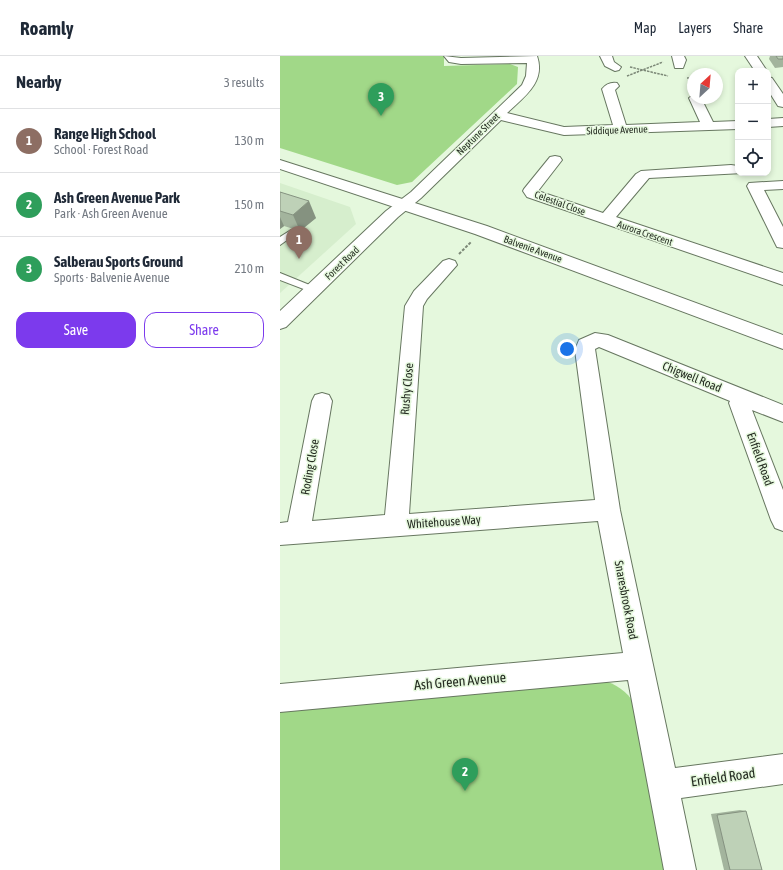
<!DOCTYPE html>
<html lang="en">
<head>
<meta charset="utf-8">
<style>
	body { margin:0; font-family:"Asap Condensed",sans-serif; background:#f6f6f7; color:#1f2937 }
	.controls { position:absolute; right:12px; top:12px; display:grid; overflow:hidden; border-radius:8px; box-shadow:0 2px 6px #0003 }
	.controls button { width:36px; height:36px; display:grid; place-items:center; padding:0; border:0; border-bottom:1px solid #e0e1e3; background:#fff; color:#1f2937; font:20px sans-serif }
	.compass { position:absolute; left:407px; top:12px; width:36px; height:36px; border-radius:50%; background:#fff; box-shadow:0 2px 6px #0003; rotate:26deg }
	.you { position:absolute; left:287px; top:293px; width:14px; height:14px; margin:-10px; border:3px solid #fff; border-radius:50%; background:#1a73e8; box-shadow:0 0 0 6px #1a73e833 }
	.badge { display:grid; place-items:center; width:26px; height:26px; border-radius:50%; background:#7c3aed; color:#fff; font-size:13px; font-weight:700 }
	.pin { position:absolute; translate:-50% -33px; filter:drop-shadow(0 1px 2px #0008) }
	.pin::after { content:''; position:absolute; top:21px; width:14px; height:12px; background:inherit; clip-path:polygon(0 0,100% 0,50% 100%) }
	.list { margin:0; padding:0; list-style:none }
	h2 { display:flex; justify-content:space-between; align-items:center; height:52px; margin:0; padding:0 16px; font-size:17px }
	h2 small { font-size:13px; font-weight:400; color:#747a83 }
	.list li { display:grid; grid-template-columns:26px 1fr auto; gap:12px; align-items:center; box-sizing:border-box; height:64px; padding:0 16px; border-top:1px solid #e0e1e3 }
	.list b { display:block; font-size:15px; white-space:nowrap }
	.list p { margin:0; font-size:13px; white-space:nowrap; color:#747a83 }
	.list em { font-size:13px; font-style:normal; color:#747a83 }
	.actions { display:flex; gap:8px; padding:12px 16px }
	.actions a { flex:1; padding:9px 0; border:1px solid #7c3aed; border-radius:12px; text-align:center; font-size:14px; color:#7c3aed }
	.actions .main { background:#7c3aed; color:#fff }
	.icon { flex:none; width:22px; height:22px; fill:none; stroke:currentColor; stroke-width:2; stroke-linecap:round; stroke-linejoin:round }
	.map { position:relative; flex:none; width:503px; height:814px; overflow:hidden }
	header { display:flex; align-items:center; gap:24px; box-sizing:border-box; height:56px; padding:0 20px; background:#fff; border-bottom:1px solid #e0e1e3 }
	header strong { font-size:19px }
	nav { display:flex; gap:22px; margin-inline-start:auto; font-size:14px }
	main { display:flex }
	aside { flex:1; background:#fff }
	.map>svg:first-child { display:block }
</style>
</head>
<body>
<header>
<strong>Roamly</strong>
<nav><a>Map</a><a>Layers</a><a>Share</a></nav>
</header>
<main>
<aside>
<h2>Nearby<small>3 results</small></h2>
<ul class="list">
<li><span class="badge" style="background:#8d6e63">1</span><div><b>Range High School</b><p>School · Forest Road</p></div><em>130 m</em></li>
<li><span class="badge" style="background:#2e9e5b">2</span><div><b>Ash Green Avenue Park</b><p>Park · Ash Green Avenue</p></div><em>150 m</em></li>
<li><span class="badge" style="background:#2e9e5b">3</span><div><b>Salberau Sports Ground</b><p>Sports · Balvenie Avenue</p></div><em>210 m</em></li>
</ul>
<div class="actions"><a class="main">Save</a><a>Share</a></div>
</aside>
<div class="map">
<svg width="503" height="814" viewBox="0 0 503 814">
	<rect width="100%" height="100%" fill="#e5f8dd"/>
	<path fill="#d6eecd" d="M0 127 70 151 76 168 0 237Z"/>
	<g fill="#a1d888">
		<path d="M0 0H164V10L230 8 238 11 237 28 132 126 117 129 0 92Z"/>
		<path d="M321 624C337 628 346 635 355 648L385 814H0V656Z"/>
	</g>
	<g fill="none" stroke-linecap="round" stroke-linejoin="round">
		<g stroke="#677760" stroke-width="2">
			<g id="lane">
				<path d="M11 174 15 177 14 179 0 189V181Z"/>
				<path d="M0 217 37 232 39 234 34 237 0 224Z"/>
			</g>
		</g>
		<g stroke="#677760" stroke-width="2">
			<g id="street">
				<path d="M164 0 181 2 257 0C266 26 244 41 227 57L284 71 333 69 322 33C326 28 331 26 337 27L339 30 335 34 346 69 420 66 409 42 413 39V42H421L433 66 458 65V73L284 79 221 64 141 142 118 161 6 271 0 273V255L106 155 131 136 242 29 246 20 247 7 181 8 169 6Z"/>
				<path d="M320 0H332L334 6 341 11 339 14 335 15 325 10Z"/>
				<path d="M392 0H404L406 4 403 12H395Z"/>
				<path d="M465 0H477L487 15H475Z"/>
				<path d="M488 21 492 22 503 38V51L498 50 488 34Z"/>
				<path d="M503 62V70L488 71V63Z"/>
				<path d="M275 100 280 101 282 104 258 135 323 157 356 118 361 115 451 109 458 110V117H463L369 122 336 161 503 217V229L247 141 243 135 244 133 270 101Z"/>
				<path d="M503 125V133L484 134 503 171V192L497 191 495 187 467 130 469 127Z"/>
				<path d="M169 203 175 205 177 209 147 243 143 250 129 458 315 444 295 294 299 284 315 277 328 279 503 349V366L472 354 503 434V475L495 472 491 464 449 347 450 345 319 291 315 293 340 454 395 712 503 698V728L401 742 416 814H384L348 624 0 656V628L343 597 318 465 0 489V467L8 466 32 345 35 339 42 337 49 339 52 345 32 465 105 459 125 250 134 235 163 205Z"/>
			</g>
		</g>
		<g stroke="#677760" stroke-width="2">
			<path id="secondary" d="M0 104 207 170 503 279V293L195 178 0 113Z"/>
		</g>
		<g stroke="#7c8877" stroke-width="1.5" stroke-dasharray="2.5 1" stroke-linecap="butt">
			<path d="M350 11 388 20"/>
			<path d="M347 20 383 6"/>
			<path d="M407 22H410L412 28"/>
		</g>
		<path stroke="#7c8877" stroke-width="2" stroke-dasharray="3 1.5" stroke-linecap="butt" d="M179 198 191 186"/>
		<use href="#lane" fill="#fff" fill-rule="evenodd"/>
		<use href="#street" fill="#fff" fill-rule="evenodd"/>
		<use href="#secondary" fill="#fff" fill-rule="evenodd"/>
	</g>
	<g fill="#a3b49d">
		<path d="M490 0H503V11L495 12 489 3Z"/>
		<path d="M0 136 36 162 20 175 4 170 0 173Z"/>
		<path d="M460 754 466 755 482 814H444L431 758Z"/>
	</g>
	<g fill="#859280">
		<path d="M29 145 36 162 20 175 13 159Z"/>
		<path d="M0 161 4 170 0 173Z"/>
	</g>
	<g fill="#bed1b7" stroke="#859280">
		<path d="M496 0H503V3H498Z"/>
		<path d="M0 136 29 145 13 159 0 155Z"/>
		<path d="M466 755 482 814H450L437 759Z"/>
	</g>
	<g text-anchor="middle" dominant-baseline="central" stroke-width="3" stroke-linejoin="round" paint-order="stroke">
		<g font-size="10" fill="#252c22" stroke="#e5f8dd">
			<text transform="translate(337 74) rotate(-2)">Siddique Avenue</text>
			<text transform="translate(198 78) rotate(-44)">Neptune Street</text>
			<text transform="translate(280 147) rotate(20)">Celestial Close</text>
			<text transform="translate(365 177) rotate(19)">Aurora Crescent</text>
			<text transform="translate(253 193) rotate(20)">Balvenie Avenue</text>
			<text transform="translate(62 207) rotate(-44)">Forest Road</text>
		</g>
		<g font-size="12" fill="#252c22" stroke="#e5f8dd">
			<text transform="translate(412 321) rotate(22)">Chigwell Road</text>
			<text transform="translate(127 333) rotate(-85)">Rushy Close</text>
			<text transform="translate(480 403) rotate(70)">Enfield Road</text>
			<text transform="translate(30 411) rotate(-80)">Roding Close</text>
			<text transform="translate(164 466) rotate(-4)">Whitehouse Way</text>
			<text transform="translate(346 544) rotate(79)">Snaresbrook Road</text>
		</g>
		<g font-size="14" fill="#252c22" stroke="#e5f8dd">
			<text transform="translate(180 625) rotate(-5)">Ash Green Avenue</text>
			<text transform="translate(443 721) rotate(-8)">Enfield Road</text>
		</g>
	</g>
</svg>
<div class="controls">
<button>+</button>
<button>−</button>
<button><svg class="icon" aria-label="locate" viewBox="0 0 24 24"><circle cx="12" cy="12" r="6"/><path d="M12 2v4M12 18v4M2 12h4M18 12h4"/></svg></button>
</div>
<svg class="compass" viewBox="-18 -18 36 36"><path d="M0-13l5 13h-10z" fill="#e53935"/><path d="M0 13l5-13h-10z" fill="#747a83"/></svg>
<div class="you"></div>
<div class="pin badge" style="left:19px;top:203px;background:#8d6e63">1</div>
<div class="pin badge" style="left:185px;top:735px;background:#2e9e5b">2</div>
<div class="pin badge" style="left:101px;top:60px;background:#2e9e5b">3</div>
</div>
</main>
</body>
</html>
